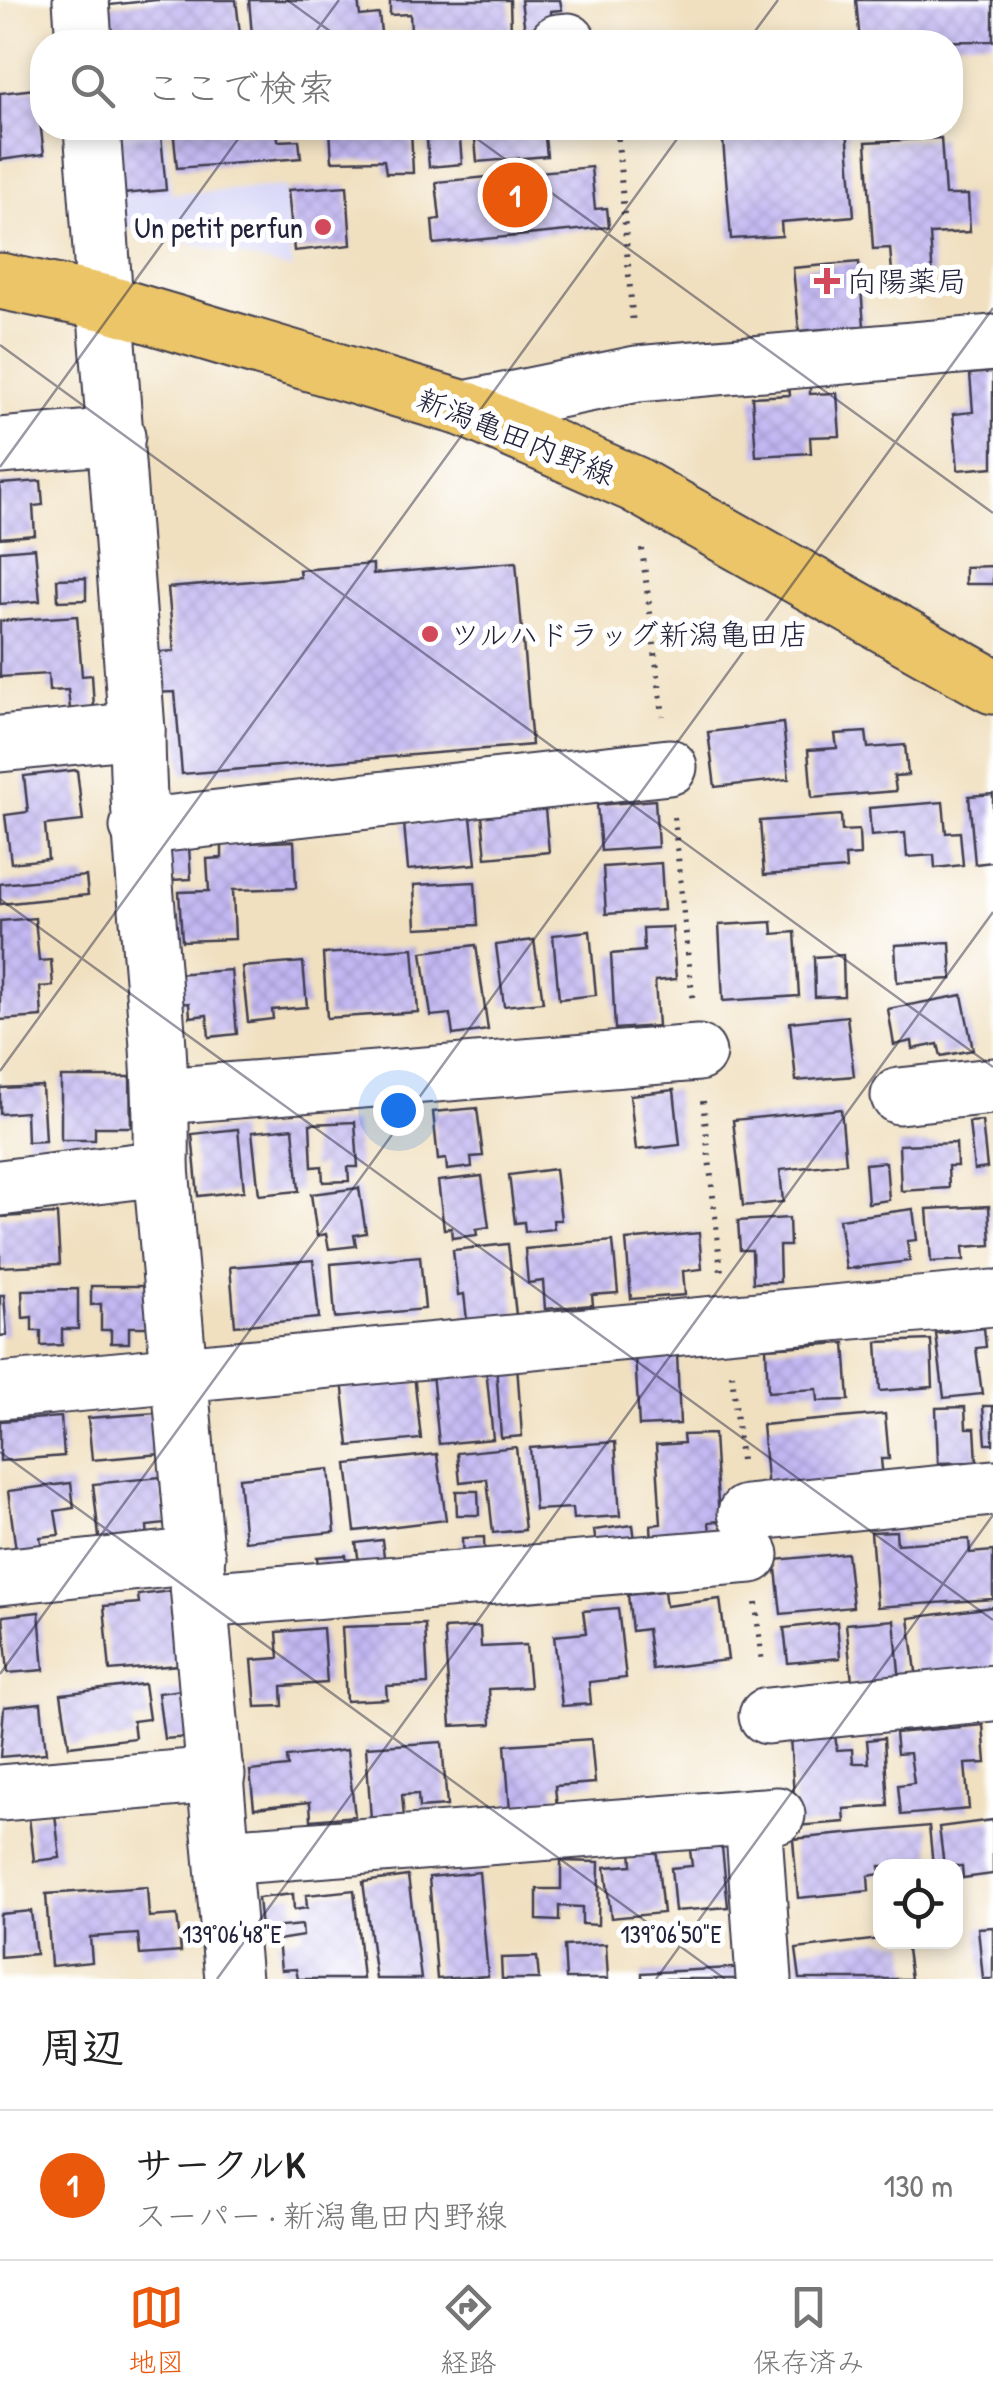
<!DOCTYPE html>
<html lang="ja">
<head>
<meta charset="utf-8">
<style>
	body { margin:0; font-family:"Patrick Hand","Klee One",sans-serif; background:#f6f6f6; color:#222 }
	.controls { position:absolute; right:30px; bottom:30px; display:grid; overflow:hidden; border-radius:20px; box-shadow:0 5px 15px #0003 }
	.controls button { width:90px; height:90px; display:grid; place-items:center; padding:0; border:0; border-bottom:2px solid #e0e0e0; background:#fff; color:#222; font:50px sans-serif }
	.you { position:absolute; left:398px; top:1110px; width:35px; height:35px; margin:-25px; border:8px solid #fff; border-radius:50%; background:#1a73e8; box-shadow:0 0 0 15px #1a73e833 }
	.badge { display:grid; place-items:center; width:65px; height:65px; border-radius:50%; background:#ea580c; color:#fff; font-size:32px; font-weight:700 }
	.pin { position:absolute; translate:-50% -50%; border:5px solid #fff; box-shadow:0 2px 10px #0006 }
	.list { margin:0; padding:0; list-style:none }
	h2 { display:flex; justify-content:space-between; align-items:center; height:130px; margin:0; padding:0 40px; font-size:42px }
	h2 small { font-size:32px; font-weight:400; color:#767676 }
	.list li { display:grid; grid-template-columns:65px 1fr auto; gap:30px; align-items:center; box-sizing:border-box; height:150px; padding:0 40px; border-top:2px solid #e0e0e0 }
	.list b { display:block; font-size:38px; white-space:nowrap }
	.list p { margin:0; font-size:32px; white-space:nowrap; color:#767676 }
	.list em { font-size:32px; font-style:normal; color:#767676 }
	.icon { flex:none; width:55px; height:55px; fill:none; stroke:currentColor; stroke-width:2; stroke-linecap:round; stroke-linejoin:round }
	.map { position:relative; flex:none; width:993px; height:1979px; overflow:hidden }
	.search { position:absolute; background:#fff; box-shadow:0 5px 15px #0003; left:30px; right:30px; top:30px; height:110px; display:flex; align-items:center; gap:25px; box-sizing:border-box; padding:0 35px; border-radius:40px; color:#767676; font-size:38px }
	.sheet { height:280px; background:#fff }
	nav { display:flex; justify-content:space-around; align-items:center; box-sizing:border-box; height:140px; border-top:2px solid #e0e0e0; background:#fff; font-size:28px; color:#767676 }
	nav a { display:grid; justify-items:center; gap:5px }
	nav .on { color:#ea580c }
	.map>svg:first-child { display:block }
</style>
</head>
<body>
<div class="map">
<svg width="993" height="1979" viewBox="0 0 993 1979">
	<defs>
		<pattern id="building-cross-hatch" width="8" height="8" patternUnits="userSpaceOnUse" patternTransform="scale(2.5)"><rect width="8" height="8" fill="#c2b7f2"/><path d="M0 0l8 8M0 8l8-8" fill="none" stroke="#a69dd0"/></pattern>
	</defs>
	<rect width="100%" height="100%" fill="#fff"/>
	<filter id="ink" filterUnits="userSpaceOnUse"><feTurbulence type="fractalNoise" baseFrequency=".01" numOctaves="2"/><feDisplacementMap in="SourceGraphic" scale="20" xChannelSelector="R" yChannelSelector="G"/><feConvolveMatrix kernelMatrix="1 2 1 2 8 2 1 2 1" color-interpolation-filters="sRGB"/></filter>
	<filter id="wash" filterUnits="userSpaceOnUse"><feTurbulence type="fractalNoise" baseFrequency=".0048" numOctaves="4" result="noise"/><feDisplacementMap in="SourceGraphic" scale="40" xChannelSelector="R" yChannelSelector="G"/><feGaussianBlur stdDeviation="2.25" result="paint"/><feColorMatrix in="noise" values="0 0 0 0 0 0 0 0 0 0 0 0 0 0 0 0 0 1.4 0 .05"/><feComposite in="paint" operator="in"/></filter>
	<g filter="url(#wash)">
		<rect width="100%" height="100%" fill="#f0e0c0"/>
		<path fill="#d8d7f8" d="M108 128H165L172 194 285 186 292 269 103 222Z"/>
		<g id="blocks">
			<g fill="url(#building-cross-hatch)">
				<path d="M156 0H236L241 42H105L100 6Z"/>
				<path d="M249 0H358L360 16 379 14 382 42H346L345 38 276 42 275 32 252 35Z"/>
				<path d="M390 0H510L511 34 488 35 487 28 411 31 410 14 390 15Z"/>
				<path d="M521 0H560L562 10 551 11 552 29 525 32Z"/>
				<path d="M856 0H993V41L860 42Z"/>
				<path d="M36 89 44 154 0 160V93Z"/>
				<path d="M173 128H235V132L277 128 278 141 299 140 301 158 177 168Z"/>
				<path d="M350 128H411L413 173H386L384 160 332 161 330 130Z"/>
				<path d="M426 128H459L462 164 429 167Z"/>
				<path d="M474 128H544L547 156 477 162Z"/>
				<path d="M722 128H847L854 216 781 222 782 236 731 239Z"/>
				<path d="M161 135 166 190 112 195 107 139Z"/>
				<path d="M941 138 945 195H968L970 232 930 234 933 281 893 284 890 248 873 249 866 142Z"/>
				<path d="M591 167 595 209 607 208 609 227 434 244 432 220 440 219 436 182Z"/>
				<path d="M347 186 351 245 294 251 288 190Z"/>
				<path d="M859 262 864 326 799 331 793 268Z"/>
				<path d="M993 372V467L958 470 953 414 973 412 970 374Z"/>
				<path d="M810 386V394L837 393 840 436 810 437 811 453 756 456 752 397 790 395 789 387Z"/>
				<path d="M41 481 43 505 33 506 35 535 0 538V484Z"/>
				<path d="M35 548 40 601 0 604V551Z"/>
				<path d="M516 562 532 745 182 774 175 692 152 693 149 653 174 651 168 588 300 577 299 570 373 564V574Z"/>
				<path d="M993 566V584H965V567Z"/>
				<path d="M86 578V600L58 601 57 579Z"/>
				<path d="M77 616 82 676 92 675 94 708 70 709 68 690 49 691 48 674 0 677V621Z"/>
				<path d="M783 723 789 779 715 787 708 732Z"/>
				<path d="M866 732 868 748 905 745 908 775 894 776 896 791 812 798 808 750 837 748 835 734Z"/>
				<path d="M77 770 83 821 45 825 48 859 11 863 5 815 28 812 24 776Z"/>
				<path d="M993 794V862L975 864 969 796Z"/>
				<path d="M655 800 658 847 601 851 597 805Z"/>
				<path d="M943 802 946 833 960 832 963 865 935 868 934 855 907 857 905 833 871 836 869 808Z"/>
				<path d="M545 809 549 852 486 858 482 815Z"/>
				<path d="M841 815 842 831 859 830 860 855 845 856 846 869 764 875 760 821Z"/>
				<path d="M471 817 476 864 408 870 404 823Z"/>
				<path d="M294 841 296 888 233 890 235 939 182 941 179 892 209 891 207 859 222 858V844Z"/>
				<path d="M189 847 191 879 170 880 167 849Z"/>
				<path d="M661 863 664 910 606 914 603 867Z"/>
				<path d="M86 876 88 895 0 904V884Z"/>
				<path d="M475 882 478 925 416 928 414 885Z"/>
				<path d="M35 918 39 961 51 960 53 986 40 987 42 1017 0 1020V921Z"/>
				<path d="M772 922 773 934 795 932 799 996 723 1001 719 925Z"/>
				<path d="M672 927 676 979 655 981 658 1026 615 1029 611 954 644 951 643 928Z"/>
				<path d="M590 931 596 995 559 999 553 935Z"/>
				<path d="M534 940 543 1002 504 1006 496 945Z"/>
				<path d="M950 942 952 979 897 982 895 945Z"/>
				<path d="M476 945 488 1030 453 1035 450 1014 431 1016 422 952Z"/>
				<path d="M413 948 418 1012 327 1018 323 954Z"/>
				<path d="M843 955 844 996 815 997 814 957Z"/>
				<path d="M303 962 307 1007 272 1010 273 1019 248 1022 242 967Z"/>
				<path d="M231 970 237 1034 209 1037 207 1015 190 1017 189 1003 177 1004 174 974Z"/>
				<path d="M962 995 973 1050 941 1056 938 1044 913 1049 912 1041 894 1045 888 1009Z"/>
				<path d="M847 1016 854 1076 796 1081 790 1022Z"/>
				<path d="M61 1077H130L131 1127H95V1140H61Z"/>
				<path d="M42 1086 45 1141 27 1142 26 1112 0 1114V1088Z"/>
				<path d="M674 1090 680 1145 636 1150 630 1095Z"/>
				<path d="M477 1108 483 1156 471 1157 472 1167 447 1170 446 1159 438 1160 433 1112Z"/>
				<path d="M841 1109 846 1163 780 1170 783 1202 743 1206 733 1120Z"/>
				<path d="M982 1121 987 1168 974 1170 969 1122Z"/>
				<path d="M355 1122 358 1167H348L349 1181 323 1182 322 1166 312 1167 310 1124Z"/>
				<path d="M293 1128 299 1191 259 1195 252 1132Z"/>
				<path d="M238 1129 244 1191 198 1196 192 1134Z"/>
				<path d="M956 1143 957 1166H948L949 1188 901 1191 899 1145Z"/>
				<path d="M886 1162 889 1200 868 1203 865 1164Z"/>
				<path d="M555 1169 561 1220H553L554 1229 525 1232 524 1222 515 1223 509 1175Z"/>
				<path d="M482 1176 489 1227 476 1229 477 1235 452 1238 451 1228 444 1229 438 1181Z"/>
				<path d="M359 1188 366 1233 354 1235 356 1246 329 1249 326 1234 317 1236 311 1194Z"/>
				<path d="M989 1206 991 1245 963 1247 964 1260 931 1262 927 1209Z"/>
				<path d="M913 1209 917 1240 907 1241 910 1261 846 1269 839 1219Z"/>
				<path d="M57 1214 60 1264 0 1267V1217Z"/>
				<path d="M789 1218 790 1246H779L780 1282 753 1283 752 1250H740L738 1221Z"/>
				<path d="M699 1233 702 1269 683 1271 685 1295 631 1299 626 1240Z"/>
				<path d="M613 1241 618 1293 592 1295 593 1305 545 1309 543 1281 528 1283 525 1249Z"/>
				<path d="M508 1244 516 1315 467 1320 464 1294 458 1295 453 1250Z"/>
				<path d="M420 1256 425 1309 335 1318 331 1264Z"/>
				<path d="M313 1260 319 1318 235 1326 230 1267Z"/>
				<path d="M91 1286H147V1327H129V1343H111V1330H101V1304L91 1305Z"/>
				<path d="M78 1289V1329H62V1345L41 1346V1331H32V1317L23 1318 22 1290Z"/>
				<path d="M0 1295H4L7 1335 0 1336Z"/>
				<path d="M984 1328 986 1347 976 1348 982 1394 944 1398 936 1334Z"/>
				<path d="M931 1340 933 1387 880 1391 877 1342Z"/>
				<path d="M845 1343 849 1400 818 1401 817 1389 768 1392 766 1348Z"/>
				<path d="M677 1352 680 1424 639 1426 635 1354Z"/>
				<path d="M517 1364 522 1436 501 1438 496 1365Z"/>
				<path d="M486 1368 493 1439 439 1444 432 1373Z"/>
				<path d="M414 1374 421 1439 349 1446 342 1380Z"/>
				<path d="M983 1406H993V1444H986Z"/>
				<path d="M965 1407 966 1428H975L977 1462 938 1463 936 1408Z"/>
				<path d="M156 1413 161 1454 92 1460 88 1418Z"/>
				<path d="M885 1414 889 1459H881L883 1479 768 1489 762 1425Z"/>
				<path d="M61 1417 64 1456 0 1461V1421Z"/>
				<path d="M714 1434 719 1521 709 1522 710 1533 652 1548 651 1525 661 1524 656 1445 684 1443 683 1435Z"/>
				<path d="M615 1442 620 1516 573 1519 572 1508 535 1510 530 1448Z"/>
				<path d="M516 1447 525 1530 493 1533 487 1479 460 1482 457 1453Z"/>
				<path d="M437 1454 446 1520 355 1531 347 1464Z"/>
				<path d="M329 1469 335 1532 245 1541 239 1478Z"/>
				<path d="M160 1477 166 1524 147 1526 148 1540 100 1546 93 1484Z"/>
				<path d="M71 1483 74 1508 55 1511 59 1535 40 1537 43 1554 17 1558 8 1491Z"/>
				<path d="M456 1491H478L479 1515H457Z"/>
				<path d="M633 1525 637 1556 598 1560 594 1530Z"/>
				<path d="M896 1531 897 1544 969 1539 970 1553 993 1551V1599L877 1607 871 1532Z"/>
				<path d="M484 1537 485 1566 463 1567 462 1538Z"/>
				<path d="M382 1540 386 1573 361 1576 356 1543Z"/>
				<path d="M847 1553 853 1607 781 1614 775 1560Z"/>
				<path d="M346 1555 349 1579 320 1582 317 1557Z"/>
				<path d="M171 1591 178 1665 110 1671 104 1606 139 1603 138 1595Z"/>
				<path d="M664 1591 666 1606 720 1599 728 1660 652 1669 647 1629 632 1631 628 1595Z"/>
				<path d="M993 1607V1677L918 1687 909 1618Z"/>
				<path d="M618 1608 626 1678 589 1682 591 1704 562 1706 554 1636 586 1633 583 1611Z"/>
				<path d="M39 1612 44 1670 8 1673 3 1616Z"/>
				<path d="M894 1620 901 1693 852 1682 846 1624Z"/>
				<path d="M837 1622 840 1658 788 1663 784 1628Z"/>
				<path d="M425 1624 428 1684 386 1686 387 1699 346 1701 342 1627Z"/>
				<path d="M480 1627 481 1647 526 1645 530 1687 489 1689 491 1724 451 1726 444 1629Z"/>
				<path d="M323 1628 327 1683 282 1686 283 1706 256 1707 252 1660 279 1658 277 1632Z"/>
				<path d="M144 1684 149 1719 133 1721 135 1738 69 1746 61 1694Z"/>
				<path d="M183 1690 189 1737 164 1739 158 1693Z"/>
				<path d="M41 1703 46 1753 0 1757 4 1707Z"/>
				<path d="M983 1725 986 1763 965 1764 969 1809 901 1815 898 1785 914 1783 910 1753 897 1754 895 1733Z"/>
				<path d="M835 1735 837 1750 852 1749 853 1763H869L867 1740 884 1738 888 1806 844 1809 845 1822 796 1826 790 1737Z"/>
				<path d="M591 1739 595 1783 555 1786 557 1808 510 1811 505 1745Z"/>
				<path d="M442 1742 447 1806 419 1808 418 1794 402 1795 404 1818 371 1820 366 1747Z"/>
				<path d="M347 1750 355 1816 311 1820 310 1802 254 1808 250 1771 288 1767 287 1757Z"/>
				<path d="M55 1814 60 1858 34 1861 29 1817Z"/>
				<path d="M993 1820V1874L963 1878 962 1866H944L939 1827Z"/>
				<path d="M929 1826 933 1866H880V1874L868 1876 869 1891 798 1898 793 1839Z"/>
				<path d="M656 1847 663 1913 611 1918 605 1867 632 1865 631 1849Z"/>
				<path d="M722 1847 728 1907 675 1911 671 1868 692 1866 690 1850Z"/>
				<path d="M561 1861 599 1862 598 1925 582 1924V1907L559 1906V1921L537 1920V1889H561Z"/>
				<path d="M479 1872 488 1976 437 1979 429 1877Z"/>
				<path d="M408 1876 421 1979H376L363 1882Z"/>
				<path d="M147 1887 149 1917 177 1915 181 1952 140 1955 138 1934 90 1937 92 1962 51 1966 46 1894Z"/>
				<path d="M354 1890 363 1979H298L296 1969 281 1970 278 1940 303 1936 302 1925 261 1929 258 1898 293 1894 294 1910 307 1908 306 1895Z"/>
				<path d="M31 1911 36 1954 0 1957V1914Z"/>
				<path d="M993 1927V1979H983L978 1928Z"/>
				<path d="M880 1939 906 1942 911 1979H800L796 1949Z"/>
				<path d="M606 1944 608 1979H566L564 1946Z"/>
				<path d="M537 1957 539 1979H502L501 1958Z"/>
				<path d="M748 1967 749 1979H642V1973Z"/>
			</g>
		</g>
	</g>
	<g filter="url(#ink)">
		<use href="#blocks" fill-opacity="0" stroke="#413e4f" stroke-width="2.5"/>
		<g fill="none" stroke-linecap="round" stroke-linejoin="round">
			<g stroke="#413e4f" stroke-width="59">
				<g id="minor">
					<path d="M81 0 84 42"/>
					<path d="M558 42 568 41"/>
					<path d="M92 128 137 730C138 877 164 1022 161 1168L233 1979"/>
					<path d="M465 409 637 374 993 343"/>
					<path d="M0 446 117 436"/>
					<path d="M0 744 137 730"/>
					<path d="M138 827 669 767"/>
					<path d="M163 1096 698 1053"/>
					<path d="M899 1096 993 1086"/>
					<path d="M0 1188 161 1168"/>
					<path d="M0 1391 993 1298"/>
					<path d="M746 1513 993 1488"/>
					<path d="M0 1577 197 1556"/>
					<path d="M201 1600 751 1555"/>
					<path d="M767 1716 993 1693"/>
					<path d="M0 1793 217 1775"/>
					<path d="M753 1817 764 1979"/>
					<path d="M223 1857 777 1815"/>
				</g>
			</g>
			<g stroke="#413e4f" stroke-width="59">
				<path id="major" d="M0 281 107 303 465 409 634 484 993 686"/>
			</g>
			<g stroke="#413e4f" stroke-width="6" stroke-dasharray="2.5 8" stroke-linecap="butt">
				<path d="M617 128 633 326"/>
				<path d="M642 549 663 716"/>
				<path d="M674 817 693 1004"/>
				<path d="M703 1101 721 1272"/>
				<path d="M732 1374 741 1461"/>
				<path d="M756 1603 762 1665"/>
			</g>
			<use href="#minor" stroke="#fff" stroke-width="55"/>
			<use href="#major" stroke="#ecc569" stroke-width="55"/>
		</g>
	</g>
	<path fill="none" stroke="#22223b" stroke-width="2.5" stroke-opacity="0.45" d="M287 0 345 42M308 42 339 0M747 42 778 0M462 128 993 513M0 345 993 1067M0 467 246 128M0 899 993 1620M0 1071 685 128M0 1452 725 1979M0 1674 993 308M217 1979 993 912M656 1979 993 1515"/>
	<g fill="#d1495b" stroke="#fff" stroke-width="4">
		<circle cx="323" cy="227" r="10"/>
		<path d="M822 266h10v10h10v10h-10v10h-10v-10h-10v-10h10z"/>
		<circle cx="430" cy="634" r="10"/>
	</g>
	<g text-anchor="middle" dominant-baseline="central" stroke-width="10" stroke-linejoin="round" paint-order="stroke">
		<g font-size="30" fill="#22223b" stroke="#fff" text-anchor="start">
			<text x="303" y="227" text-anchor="end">Un petit perfun</text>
			<text x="847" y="281">向陽薬局</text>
			<text x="450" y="634">ツルハドラッグ新潟亀田店</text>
		</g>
		<g font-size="30" fill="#22223b" stroke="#fff">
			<text transform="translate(516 436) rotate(22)">新潟亀田内野線</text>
		</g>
	</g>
	<g font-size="25" text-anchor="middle" fill="#22223b" stroke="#fff" stroke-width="10" stroke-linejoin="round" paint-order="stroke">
		<text x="232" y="1943">139°06'48"E</text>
		<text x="671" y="1943">139°06'50"E</text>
	</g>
</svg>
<div class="controls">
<button><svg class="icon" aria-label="locate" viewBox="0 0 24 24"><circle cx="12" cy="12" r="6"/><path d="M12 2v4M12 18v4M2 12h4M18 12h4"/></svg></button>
</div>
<div class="you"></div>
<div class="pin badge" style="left:515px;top:195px">1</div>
<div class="search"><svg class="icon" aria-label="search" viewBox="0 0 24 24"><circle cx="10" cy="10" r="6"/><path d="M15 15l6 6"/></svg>ここで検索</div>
</div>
<section class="sheet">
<h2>周辺<small></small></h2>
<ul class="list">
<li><span class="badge">1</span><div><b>サークルK</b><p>スーパー · 新潟亀田内野線</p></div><em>130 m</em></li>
</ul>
</section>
<nav>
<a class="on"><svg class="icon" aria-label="map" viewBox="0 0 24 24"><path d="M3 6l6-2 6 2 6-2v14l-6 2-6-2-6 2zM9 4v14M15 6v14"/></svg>地図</a>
<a><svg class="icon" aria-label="directions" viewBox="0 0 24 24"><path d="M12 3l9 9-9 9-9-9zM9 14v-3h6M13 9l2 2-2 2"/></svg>経路</a>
<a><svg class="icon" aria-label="saved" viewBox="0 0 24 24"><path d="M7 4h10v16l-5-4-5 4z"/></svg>保存済み</a>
</nav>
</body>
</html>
